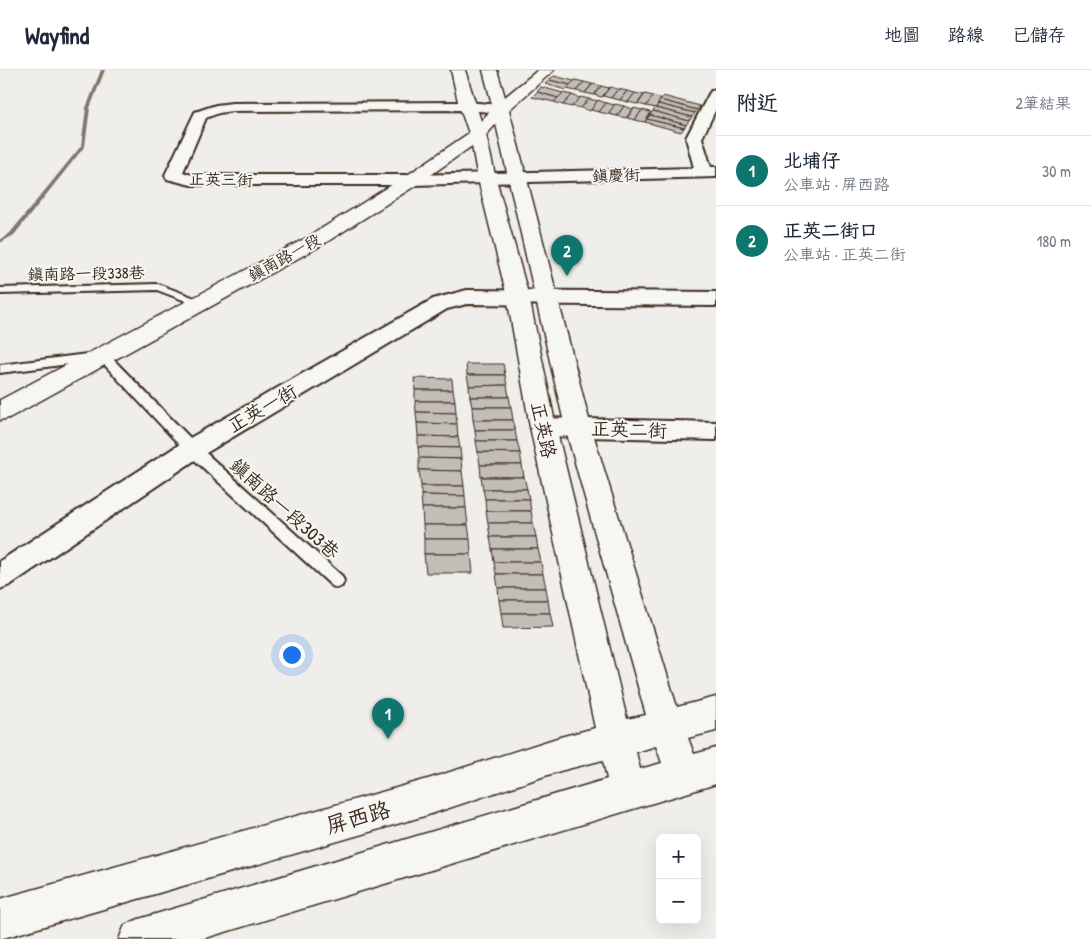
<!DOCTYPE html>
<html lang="zh-TW">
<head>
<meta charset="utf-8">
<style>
	body { margin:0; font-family:"Patrick Hand","LXGW WenKai TC",sans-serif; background:#f2f2f3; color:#1f2937 }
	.controls { position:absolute; right:15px; bottom:15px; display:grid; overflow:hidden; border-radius:8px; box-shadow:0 5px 20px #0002 }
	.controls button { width:45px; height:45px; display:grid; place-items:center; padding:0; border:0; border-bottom:1px solid #e0e1e3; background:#fff; color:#1f2937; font:25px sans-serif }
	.you { position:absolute; left:291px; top:584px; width:18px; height:18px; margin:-12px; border:4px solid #fff; border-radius:50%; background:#1a73e8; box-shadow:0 0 0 8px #1a73e833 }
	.badge { display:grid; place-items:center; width:32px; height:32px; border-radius:50%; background:#0f766e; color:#fff; font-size:16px; font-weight:700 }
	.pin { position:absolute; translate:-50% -41px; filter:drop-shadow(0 1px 2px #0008) }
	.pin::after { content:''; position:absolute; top:26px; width:18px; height:15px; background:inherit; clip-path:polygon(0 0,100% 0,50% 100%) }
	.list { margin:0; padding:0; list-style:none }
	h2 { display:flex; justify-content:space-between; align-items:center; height:65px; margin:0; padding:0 20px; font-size:21px }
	h2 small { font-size:16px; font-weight:400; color:#747a83 }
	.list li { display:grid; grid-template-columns:32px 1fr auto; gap:15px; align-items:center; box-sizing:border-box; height:70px; padding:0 20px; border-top:1px solid #e0e1e3 }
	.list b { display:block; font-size:19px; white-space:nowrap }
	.list p { margin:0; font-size:16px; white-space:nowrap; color:#747a83 }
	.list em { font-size:16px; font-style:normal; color:#747a83 }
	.map { position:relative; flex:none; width:716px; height:869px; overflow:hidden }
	header { display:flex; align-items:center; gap:30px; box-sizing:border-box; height:70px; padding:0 25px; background:#fff; border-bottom:1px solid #e0e1e3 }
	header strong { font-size:24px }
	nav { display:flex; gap:28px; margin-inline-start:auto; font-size:18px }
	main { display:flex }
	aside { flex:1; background:#fff }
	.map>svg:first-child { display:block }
</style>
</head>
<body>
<header>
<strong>Wayfind</strong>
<nav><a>地圖</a><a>路線</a><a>已儲存</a></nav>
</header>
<main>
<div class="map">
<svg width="716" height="869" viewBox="0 0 716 869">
	<rect width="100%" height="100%" fill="#efeeea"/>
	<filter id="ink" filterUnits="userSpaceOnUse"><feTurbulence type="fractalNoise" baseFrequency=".02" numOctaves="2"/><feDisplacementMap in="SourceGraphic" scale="10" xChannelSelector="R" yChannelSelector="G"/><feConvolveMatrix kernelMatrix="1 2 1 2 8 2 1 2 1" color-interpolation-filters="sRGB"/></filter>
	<g filter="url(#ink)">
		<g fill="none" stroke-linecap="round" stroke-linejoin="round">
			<path fill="#81766d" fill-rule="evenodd" d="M101 0H105L90 38 85 76 14 165 0 173V170L10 163 81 76 86 38Z"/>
		</g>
		<g fill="#c2bdb7" stroke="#3b2a1e">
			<path d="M554 6 574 11 570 15 549 10Z"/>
			<path d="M549 10 570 15 566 20 545 14Z"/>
			<path d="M575 10 584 12 576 21 567 19Z"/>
			<path d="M584 12 592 14 585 23 576 21Z"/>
			<path d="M593 14 601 16 594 25 585 23Z"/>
			<path d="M601 16 609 18 602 27 594 25Z"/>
			<path d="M541 17 563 23 558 28 537 22Z"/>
			<path d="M610 17 618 19 611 28 603 26Z"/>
			<path d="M618 19 627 21 620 30 611 28Z"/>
			<path d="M627 21 635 23 628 32 620 30Z"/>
			<path d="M537 22 558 28 554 32 532 27Z"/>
			<path d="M563 23 572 25 563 35 554 32Z"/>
			<path d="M635 23 644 25 637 34 628 32Z"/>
			<path d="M645 24 653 26 646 36 638 34Z"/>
			<path d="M572 25 580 28 572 37 563 35Z"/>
			<path d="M653 26 662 29 656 38 646 36Z"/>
			<path d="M663 26 700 36 697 40 660 30Z"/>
			<path d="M581 27 589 29 581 38 572 36Z"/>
			<path d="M589 29 598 31 590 41 581 38Z"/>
			<path d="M598 30 606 33 599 42 591 40Z"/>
			<path d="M660 30 697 40 695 43 658 34Z"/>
			<path d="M606 33 615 35 608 44 599 42Z"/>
			<path d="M615 34 624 36 617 46 608 44Z"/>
			<path d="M658 34 695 43 692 47 656 38Z"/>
			<path d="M624 36 633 39 626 48 617 46Z"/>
			<path d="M634 38 642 40 635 50 627 48Z"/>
			<path d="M656 38 692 47 689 51 653 41Z"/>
			<path d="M642 40 651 42 645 52 635 50Z"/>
			<path d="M653 41 689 51 686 55 650 45Z"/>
			<path d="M650 45 686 55 684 58 647 49Z"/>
			<path d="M647 49 684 58 681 62 645 52Z"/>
			<path d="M466 294H503L505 305H467Z"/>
			<path d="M467 305H505L507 315 469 316Z"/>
			<path d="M414 308 452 309 453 320H415Z"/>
			<path d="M507 315 509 327H470L469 316Z"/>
			<path d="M415 320H453L455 331H415Z"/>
			<path d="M470 327H509L511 337H472Z"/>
			<path d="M415 331H455L456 343 416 342Z"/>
			<path d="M472 337H511L513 350H473Z"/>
			<path d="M416 342 456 343 457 354 417 353Z"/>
			<path d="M473 350H513L515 360H475Z"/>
			<path d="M417 353 457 354 458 367 418 366Z"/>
			<path d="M475 360H515L517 371H476Z"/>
			<path d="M418 366 458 367 460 378 418 377Z"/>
			<path d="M476 371H517L520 383 478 382Z"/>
			<path d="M418 377 460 378 461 389 419 388Z"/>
			<path d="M478 382 520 383 522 395H480Z"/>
			<path d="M419 388 461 389 462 401 419 400Z"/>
			<path d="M480 395H522L524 407H481Z"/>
			<path d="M419 400 462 401 464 416H421Z"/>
			<path d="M481 407H524L527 419H483Z"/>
			<path d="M421 416H464L465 426 421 425Z"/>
			<path d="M483 419H527L529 429H485Z"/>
			<path d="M421 425 465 426 466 438H422Z"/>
			<path d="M485 429H529L531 441H486Z"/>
			<path d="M422 438H466L468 455H423Z"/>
			<path d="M486 441H531L533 453H488Z"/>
			<path d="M488 453H533L536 467H490Z"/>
			<path d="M423 455H468L470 469H424Z"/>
			<path d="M490 467H536L538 479H492Z"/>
			<path d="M424 469H470L471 484H424Z"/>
			<path d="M492 479H538L541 492H494Z"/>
			<path d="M424 484H471L473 503H426Z"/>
			<path d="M494 492H541L543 504H496Z"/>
			<path d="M496 504H543L546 518H498Z"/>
			<path d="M498 518H546L548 530H499Z"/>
			<path d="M499 530H548L550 543H501Z"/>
			<path d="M501 543H550L553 557 503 558Z"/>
		</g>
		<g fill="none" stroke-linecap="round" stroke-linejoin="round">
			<g stroke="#3b2a1e" stroke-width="4">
				<g id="lane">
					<path d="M158 214 203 231 204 233 199 236 157 220 0 224V218Z"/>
					<path d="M103 282 107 283 197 375 342 506 344 511 342 516 337 518 332 516 187 383 100 290 0 303V295Z"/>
				</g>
			</g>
			<g stroke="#3b2a1e" stroke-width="4">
				<g id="street">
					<path d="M716 20V39L702 68 711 97H716V107L412 115H191L167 109 165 105 195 42 216 35 232 33 467 32 501 35 506 36 508 39 506 42 501 43 467 40 232 41 219 43 206 48 183 102 192 105H412L694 98 686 68 709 24 711 21Z"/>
					<path d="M467 220 716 222V236L467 234 447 239 201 386 10 515 0 519V491L183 372 433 229Z"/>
					<path d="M543 348 716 352V370L543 366 535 363 531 357 535 351Z"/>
				</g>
			</g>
			<g stroke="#3b2a1e" stroke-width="3">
				<path id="secondary" d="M451 0H465L481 51 493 38 483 0H497L505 27 538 0H554L509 40 591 357 677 637 716 627V661L688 668 694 684 716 678V714L202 869H119L125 855 139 849 607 709 603 690 560 701 428 745 0 869V829L428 709 560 667 595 658 530 357 507 227 478 109 472 76 418 114 322 175 9 348 0 350V330L308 167 406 106 469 63 459 36ZM496 54 565 357 646 645 627 649 556 357 529 227 496 109 486 65ZM656 676 662 693 640 699 636 682Z"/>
			</g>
			<use href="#lane" fill="#f6f6f2" fill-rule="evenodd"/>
			<use href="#street" fill="#f6f6f2" fill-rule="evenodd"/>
			<use href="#secondary" fill="#f6f6f2" fill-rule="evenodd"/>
		</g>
	</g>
	<g text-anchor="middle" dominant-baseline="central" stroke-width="4" stroke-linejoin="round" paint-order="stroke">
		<g font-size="16" fill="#3b2a1e" stroke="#f6f6f2">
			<text transform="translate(616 105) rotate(-2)">鎮慶街</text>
			<text transform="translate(221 109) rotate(2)">正英三街</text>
			<text transform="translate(284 187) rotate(-29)">鎮南路一段</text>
			<text transform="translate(86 203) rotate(-1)">鎮南路一段338巷</text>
		</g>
		<g font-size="19" fill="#3b2a1e" stroke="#f6f6f2">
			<text transform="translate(262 338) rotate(-30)">正英一街</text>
			<text transform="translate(629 359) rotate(2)">正英二街</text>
			<text transform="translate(544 360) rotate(78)">正英路</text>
			<text transform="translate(285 438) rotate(42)">鎮南路一段303巷</text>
		</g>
		<g font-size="22" fill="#3b2a1e" stroke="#f6f6f2">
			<text transform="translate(358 747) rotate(-16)">屏西路</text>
		</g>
	</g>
</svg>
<div class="controls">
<button>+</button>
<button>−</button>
</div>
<div class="you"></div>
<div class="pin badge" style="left:388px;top:669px">1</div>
<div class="pin badge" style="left:567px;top:206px">2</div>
</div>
<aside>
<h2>附近<small>2筆結果</small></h2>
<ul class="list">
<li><span class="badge">1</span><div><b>北埔仔</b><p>公車站 · 屏西路</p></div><em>30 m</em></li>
<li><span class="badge">2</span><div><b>正英二街口</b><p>公車站 · 正英二街</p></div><em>180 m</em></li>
</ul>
</aside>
</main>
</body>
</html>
